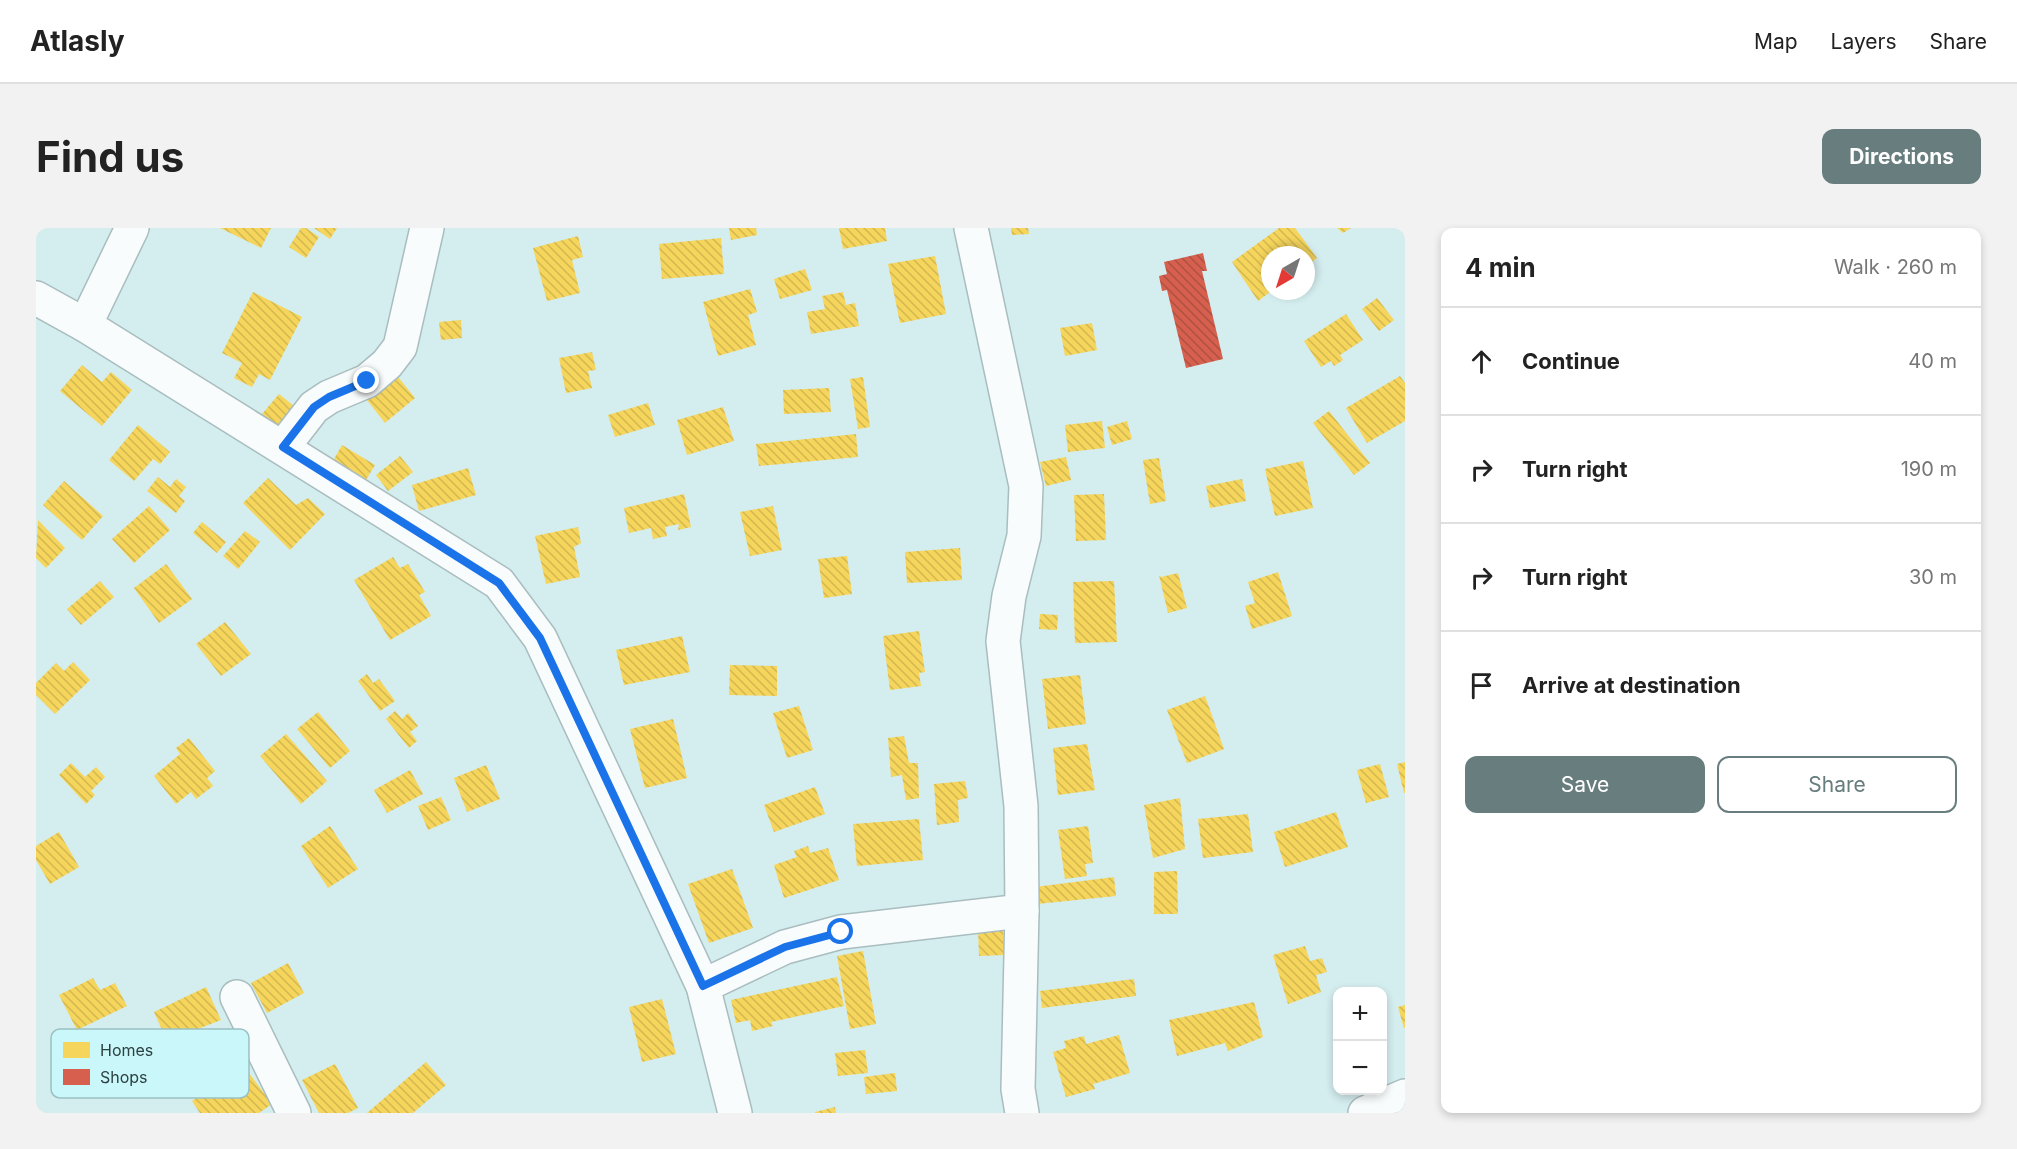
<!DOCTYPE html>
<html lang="en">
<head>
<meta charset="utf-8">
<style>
	body { margin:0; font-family:Inter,sans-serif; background:#f2f2f2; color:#222 }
	.controls { position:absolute; right:18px; bottom:18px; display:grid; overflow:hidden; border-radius:12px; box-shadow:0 3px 9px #0003 }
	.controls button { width:54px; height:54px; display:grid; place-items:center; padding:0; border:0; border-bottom:2px solid #e0e0e0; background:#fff; color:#222; font:30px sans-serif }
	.compass { position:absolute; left:1225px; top:18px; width:54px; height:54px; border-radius:50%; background:#fff; box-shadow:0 3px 9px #0003; rotate:219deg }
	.stop { position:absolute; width:18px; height:18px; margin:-14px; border:4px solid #1a73e8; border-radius:50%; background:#fff }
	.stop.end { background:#1a73e8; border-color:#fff; box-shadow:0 2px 6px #0008 }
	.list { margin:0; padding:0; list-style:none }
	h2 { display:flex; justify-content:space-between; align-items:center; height:78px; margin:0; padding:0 24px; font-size:26px }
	h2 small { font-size:20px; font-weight:400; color:#767676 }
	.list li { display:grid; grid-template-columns:39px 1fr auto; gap:18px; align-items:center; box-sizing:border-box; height:108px; padding:0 24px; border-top:2px solid #e0e0e0 }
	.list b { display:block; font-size:22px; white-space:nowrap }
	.list em { font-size:20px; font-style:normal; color:#767676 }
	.actions { display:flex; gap:12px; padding:18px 24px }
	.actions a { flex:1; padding:14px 0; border:2px solid #687d7e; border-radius:12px; text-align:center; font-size:21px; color:#687d7e }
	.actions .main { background:#687d7e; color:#fff }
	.icon { flex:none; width:33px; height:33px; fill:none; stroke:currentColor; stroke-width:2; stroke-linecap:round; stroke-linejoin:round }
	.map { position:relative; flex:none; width:1369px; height:885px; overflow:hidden; border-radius:12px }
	header { display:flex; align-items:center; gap:36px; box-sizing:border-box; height:84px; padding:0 30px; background:#fff; border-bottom:2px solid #e0e0e0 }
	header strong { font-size:28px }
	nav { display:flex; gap:33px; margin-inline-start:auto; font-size:21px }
	.intro { display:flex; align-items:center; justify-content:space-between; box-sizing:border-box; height:144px; padding:0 36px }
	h1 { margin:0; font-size:42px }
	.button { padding:15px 27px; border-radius:12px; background:#687d7e; color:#fff; font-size:21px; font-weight:700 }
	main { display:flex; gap:36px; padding:0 36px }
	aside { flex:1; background:#fff; border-radius:12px; box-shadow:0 3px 9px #0003 }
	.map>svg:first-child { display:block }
</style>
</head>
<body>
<header>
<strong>Atlasly</strong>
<nav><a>Map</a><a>Layers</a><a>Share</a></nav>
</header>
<div class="intro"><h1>Find us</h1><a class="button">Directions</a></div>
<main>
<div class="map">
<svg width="1369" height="885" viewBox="0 0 1369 885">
	<defs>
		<pattern id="homes-back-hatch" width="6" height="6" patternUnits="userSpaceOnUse" patternTransform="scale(1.5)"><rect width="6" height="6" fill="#f6d55c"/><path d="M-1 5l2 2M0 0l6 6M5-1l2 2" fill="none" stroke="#d3b851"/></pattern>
		<pattern id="shops-back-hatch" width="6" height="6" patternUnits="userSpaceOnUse" patternTransform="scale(1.5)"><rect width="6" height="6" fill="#d6604d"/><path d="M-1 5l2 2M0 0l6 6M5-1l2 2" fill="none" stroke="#ae5142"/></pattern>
	</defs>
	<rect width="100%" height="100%" fill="#d4edef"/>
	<g fill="url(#homes-back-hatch)">
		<path d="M184 0H235L225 20Z"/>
		<path d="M265 0H270L283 9 270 30 253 19Z"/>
		<path d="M278 0H301L294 11Z"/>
		<path d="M693 0H720L721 7 695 12Z"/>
		<path d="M803 0H849L851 13 807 21Z"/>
		<path d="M975 0H992L993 6 976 7Z"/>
		<path d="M1243 0H1259L1281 30 1270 38V27H1234V64L1222 73 1196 34Z"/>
		<path d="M1301 0H1315L1307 5Z"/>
		<path d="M542 8 547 29 536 32 544 65 511 73 497 20Z"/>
		<path d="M685 10 688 46 626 51 623 16Z"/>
		<path d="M899 28 910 86 864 95 852 36Z"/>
		<path d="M769 41 776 62 744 71 738 51Z"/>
		<path d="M714 61 721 84 712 87 720 117 682 128 667 74Z"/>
		<path d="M217 64 266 89 234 152 223 146 216 159 198 150 206 135 186 125Z"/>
		<path d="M807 64 810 77 819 75 823 98 775 106 771 84 789 81 786 68Z"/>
		<path d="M1341 70 1358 92 1343 103 1326 81Z"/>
		<path d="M1310 86 1327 112 1304 127 1307 132 1298 138 1295 133 1285 139 1268 113Z"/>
		<path d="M425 92 426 110 405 112 403 94Z"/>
		<path d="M1056 95 1061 122 1029 128 1024 100Z"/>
		<path d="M556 124 560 142 552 143 556 160 530 165 523 130Z"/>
		<path d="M46 137 66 154 75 144 96 162 66 198 24 163Z"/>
		<path d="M358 144 379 170 349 195 328 168Z"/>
		<path d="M1364 148 1369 155V193L1331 215 1310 180Z"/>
		<path d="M827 149 834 199 822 201 814 151Z"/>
		<path d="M793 160 795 184 748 186 747 162Z"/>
		<path d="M243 166 258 178 241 198 226 186Z"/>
		<path d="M612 175 619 197 579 209 572 187Z"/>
		<path d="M687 179 698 213 651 227 641 192Z"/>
		<path d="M1293 183 1334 235 1318 247 1277 195Z"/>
		<path d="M1066 193 1069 220 1032 224 1029 197Z"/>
		<path d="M1091 193 1096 211 1076 217 1071 199Z"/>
		<path d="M102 197 134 224 124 236 117 231 98 253 73 232Z"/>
		<path d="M820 206 822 229 723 238 720 216Z"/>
		<path d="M306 217 339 237 327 257 294 238Z"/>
		<path d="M364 228 377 244 352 263 340 247Z"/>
		<path d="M1030 229 1035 252 1010 258 1004 234Z"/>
		<path d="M1123 230 1130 273 1114 276 1107 232Z"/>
		<path d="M1267 233 1277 280 1239 288 1229 241Z"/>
		<path d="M432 240 440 267 383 283 376 257Z"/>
		<path d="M122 249 134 259 140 251 150 259 143 268 149 273 140 285 111 263Z"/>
		<path d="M232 250 260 277 272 270 289 286 254 322 207 275Z"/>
		<path d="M1206 251 1210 273 1174 280 1170 258Z"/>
		<path d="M28 253 67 288 46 312 7 277Z"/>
		<path d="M648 266 655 299 642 302 643 296 629 299 631 308 617 311 615 300 593 305 588 280Z"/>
		<path d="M1068 266 1070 312 1040 313 1038 267Z"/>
		<path d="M113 278 134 302 98 335 76 311Z"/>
		<path d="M737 278 746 322 714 328 704 284Z"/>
		<path d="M2 292 29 320 10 340 0 330Z"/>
		<path d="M166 294 190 314 181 325 157 305Z"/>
		<path d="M542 299 545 315 538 319 544 349 510 356 499 308Z"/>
		<path d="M209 303 224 314 202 341 187 328Z"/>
		<path d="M924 320 926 352 871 355 869 324Z"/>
		<path d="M811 328 816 366 788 370 782 331Z"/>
		<path d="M357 329 364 340 372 336 389 364 383 367 395 388 354 412 318 352Z"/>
		<path d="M130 336 156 371 123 395 98 360Z"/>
		<path d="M1242 344 1256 388 1216 401 1209 378 1219 375 1212 354Z"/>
		<path d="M1142 345 1151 380 1132 385 1123 347 1125 349Z"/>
		<path d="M64 353 78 369 45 397 31 381Z"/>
		<path d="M1078 353 1081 414 1039 415 1037 354Z"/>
		<path d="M1004 386 1022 387 1021 402 1003 401Z"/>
		<path d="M189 394 215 426 185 448 160 416Z"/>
		<path d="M883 403 889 444 883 445 885 458 854 462 847 408Z"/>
		<path d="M646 408 654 444 588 457 580 422Z"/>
		<path d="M37 434 54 452 19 486 0 467V455L20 435 28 443Z"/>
		<path d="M694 437 741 438V468L693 467Z"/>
		<path d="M331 446 337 455 343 451 359 473 344 483 322 453Z"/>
		<path d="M1044 447 1050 496 1012 501 1006 451Z"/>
		<path d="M1169 468 1188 521 1151 535 1131 482Z"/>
		<path d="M763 478 777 522 751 530 737 485Z"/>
		<path d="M359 483 366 491 372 485 382 498 374 504 381 513 373 520 350 491Z"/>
		<path d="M282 484 314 523 294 540 261 501Z"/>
		<path d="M637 491 651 550 609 560 594 501Z"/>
		<path d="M250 506 291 553 265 576 224 528Z"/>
		<path d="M868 508 873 535H882L883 570 870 572 866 547 855 549 852 510Z"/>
		<path d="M153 510 179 543 171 550 177 558 160 571 155 564 140 576 118 548 144 526 140 520Z"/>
		<path d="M1051 516 1059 562 1022 567 1017 520Z"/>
		<path d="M1369 534V565H1368L1361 536Z"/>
		<path d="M35 535 49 549 60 539 69 549 55 563 59 567 50 576 23 547Z"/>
		<path d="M1344 536 1353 569 1330 575 1321 542Z"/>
		<path d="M450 537 464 571 431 584 418 550Z"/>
		<path d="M374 542 387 566 351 585 338 562Z"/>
		<path d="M929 553 932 570 922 572 923 594 901 597 898 556Z"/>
		<path d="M779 559 789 586 738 604 728 577Z"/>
		<path d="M405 569 415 592 392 602 382 578Z"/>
		<path d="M1144 570 1149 621 1117 630 1108 577Z"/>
		<path d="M1300 584 1312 619 1249 639 1238 604Z"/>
		<path d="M1212 586 1217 624 1167 630 1162 591Z"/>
		<path d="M883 591 887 632 821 638 817 596Z"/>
		<path d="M294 598 322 641 292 660 265 618Z"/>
		<path d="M1052 598 1057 635 1049 636 1051 648 1029 651 1022 602Z"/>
		<path d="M23 604 43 639 14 656 0 632V618Z"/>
		<path d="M772 618 774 625 792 620 803 652 748 670 738 637 761 629 758 623Z"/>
		<path d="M696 641 717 700 673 715 652 656Z"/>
		<path d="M1141 643 1142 686H1118V644Z"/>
		<path d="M1078 649 1080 668 1001 676 999 659Z"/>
		<path d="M967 700 968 727 943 728 942 701Z"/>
		<path d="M1269 718 1274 733 1286 730 1291 744 1280 747 1285 764 1252 776 1237 727Z"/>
		<path d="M827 723 840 796 814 801 801 728Z"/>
		<path d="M252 735 268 765 231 785 215 755Z"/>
		<path d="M801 749 808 778 735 794 737 798 716 803 714 792 700 795 695 772Z"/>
		<path d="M57 750 64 762 79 755 91 778 41 802 23 767Z"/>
		<path d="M1098 751 1100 768 1006 780 1004 763Z"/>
		<path d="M170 759 185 792 131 813 118 784Z"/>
		<path d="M626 771 640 826 606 834 593 779Z"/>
		<path d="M1218 774 1227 809 1192 823 1189 815 1141 828 1133 792Z"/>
		<path d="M1369 777V800H1368L1362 779Z"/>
		<path d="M1083 807 1094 845 1057 856 1059 861 1030 869 1017 824 1030 820 1028 813 1048 808 1050 816Z"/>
		<path d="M829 822 832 845 802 848 799 825Z"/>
		<path d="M390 834 410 857 377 885H331Z"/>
		<path d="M299 836 322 880 312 885H283L266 852Z"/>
		<path d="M188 841 198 850 210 841 236 876 223 885H164L156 873 182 855 177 849Z"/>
		<path d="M859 845 861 863 830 866 828 849Z"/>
		<path d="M799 879 800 885H779V884Z"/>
	</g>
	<path fill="url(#shops-back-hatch)" d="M1167 25 1171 43H1166L1187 131 1150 140 1131 62 1126 63 1123 48 1131 46 1128 34Z"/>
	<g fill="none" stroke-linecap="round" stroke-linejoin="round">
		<g stroke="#a9bdbf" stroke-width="36">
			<g id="minor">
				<path d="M935 0 990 258 988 308 973 368 967 413 985 578 986 683 982 861 986 885"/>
				<path d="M0 70 49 97 463 355 504 410 667 758 699 885"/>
				<path d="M49 97 96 0"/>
				<path d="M247 219 278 179 293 169 331 153 351 136 364 119 391 0"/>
				<path d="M667 758 749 719 805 704 986 683"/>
				<path d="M201 769 258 885"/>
				<path d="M1329 885 1369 868"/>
			</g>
		</g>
		<use href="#minor" stroke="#f9fcfd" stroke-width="33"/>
	</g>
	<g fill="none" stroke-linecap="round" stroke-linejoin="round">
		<path stroke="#1a73e8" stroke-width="8" d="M331 153 293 169 278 179 247 219 463 355 504 410 667 758 749 719 805 704"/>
	</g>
	<rect x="15" y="801" width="198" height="69" rx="9" fill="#c9f7fa" stroke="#9ac0c2" stroke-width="1.5"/>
	<rect x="27" y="814" width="27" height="16" fill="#f6d55c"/>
	<rect x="27" y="841" width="27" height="16" fill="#d6604d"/>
	<g font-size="16" fill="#2e4041">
		<text x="64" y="828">Homes</text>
		<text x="64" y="855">Shops</text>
	</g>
</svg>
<div class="controls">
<button>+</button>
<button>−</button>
</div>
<svg class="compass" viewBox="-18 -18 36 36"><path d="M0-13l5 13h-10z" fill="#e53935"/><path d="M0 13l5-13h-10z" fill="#767676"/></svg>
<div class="stop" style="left:805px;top:704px"></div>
<div class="stop end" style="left:331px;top:153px"></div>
</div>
<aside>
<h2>4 min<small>Walk · 260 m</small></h2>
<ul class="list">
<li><svg class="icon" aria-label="ahead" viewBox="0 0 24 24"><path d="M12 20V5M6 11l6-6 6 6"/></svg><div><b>Continue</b></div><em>40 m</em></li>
<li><svg class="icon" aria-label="right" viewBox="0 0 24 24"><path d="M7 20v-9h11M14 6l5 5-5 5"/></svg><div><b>Turn right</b></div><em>190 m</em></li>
<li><svg class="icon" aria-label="right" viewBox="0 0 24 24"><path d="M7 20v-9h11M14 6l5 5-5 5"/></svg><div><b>Turn right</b></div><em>30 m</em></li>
<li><svg class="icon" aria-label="arrive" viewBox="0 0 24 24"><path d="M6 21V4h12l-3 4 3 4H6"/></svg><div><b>Arrive at destination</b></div></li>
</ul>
<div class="actions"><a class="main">Save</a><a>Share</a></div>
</aside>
</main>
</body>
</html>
